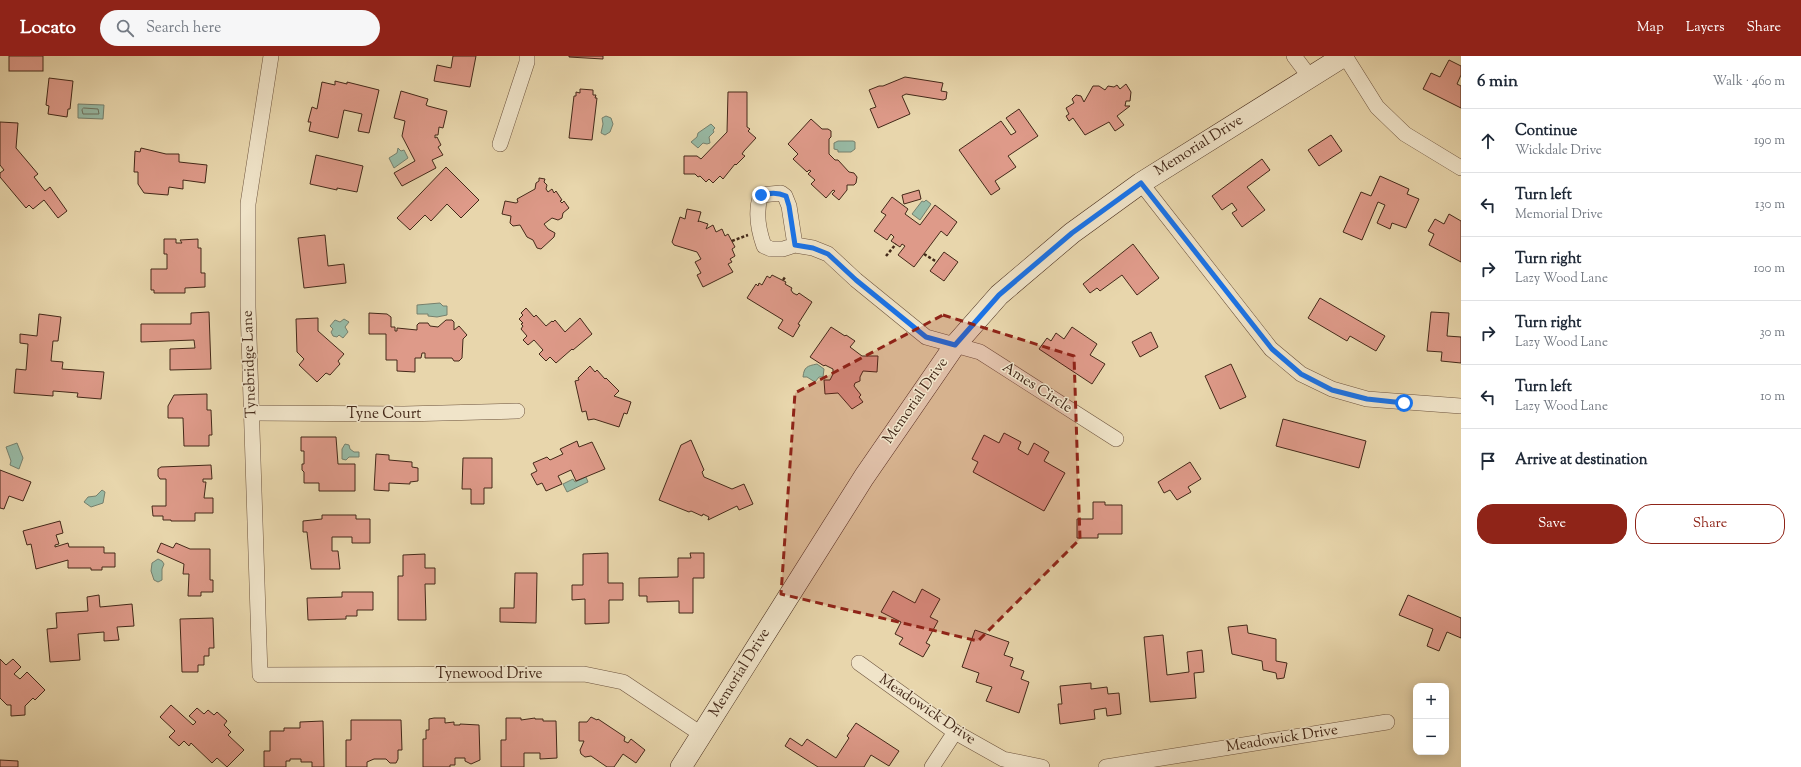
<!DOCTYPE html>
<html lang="en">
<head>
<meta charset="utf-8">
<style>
	body { margin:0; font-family:"Sorts Mill Goudy",serif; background:#f6f6f7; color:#1f2937 }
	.controls { position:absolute; right:12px; bottom:12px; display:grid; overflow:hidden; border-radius:8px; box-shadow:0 2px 10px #0003 }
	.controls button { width:36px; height:36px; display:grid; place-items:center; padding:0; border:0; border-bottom:1px solid #e0e1e3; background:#fff; color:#1f2937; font:20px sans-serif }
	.stop { position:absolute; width:12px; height:12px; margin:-9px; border:3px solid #1a73e8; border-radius:50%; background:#fff }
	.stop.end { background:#1a73e8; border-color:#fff; box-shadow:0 1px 4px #0008 }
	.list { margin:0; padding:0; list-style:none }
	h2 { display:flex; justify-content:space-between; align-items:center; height:52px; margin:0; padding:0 16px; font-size:17px }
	h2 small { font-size:13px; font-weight:400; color:#747a83 }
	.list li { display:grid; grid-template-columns:26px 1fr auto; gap:12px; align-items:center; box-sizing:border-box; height:64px; padding:0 16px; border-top:1px solid #e0e1e3 }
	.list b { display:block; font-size:15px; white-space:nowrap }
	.list p { margin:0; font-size:13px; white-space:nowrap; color:#747a83 }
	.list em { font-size:13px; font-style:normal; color:#747a83 }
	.actions { display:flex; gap:8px; padding:12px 16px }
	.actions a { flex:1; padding:9px 0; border:1px solid #8f2418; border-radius:16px; text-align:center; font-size:14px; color:#8f2418 }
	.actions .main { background:#8f2418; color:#fff }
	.icon { flex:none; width:22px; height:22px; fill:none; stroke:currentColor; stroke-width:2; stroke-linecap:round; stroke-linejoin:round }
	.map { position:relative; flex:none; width:1461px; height:711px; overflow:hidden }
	header { display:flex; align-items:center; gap:24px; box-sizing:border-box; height:56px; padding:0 20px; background:#8f2418; color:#fff }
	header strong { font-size:19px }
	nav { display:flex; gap:22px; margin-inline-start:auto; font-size:14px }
	.search { width:280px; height:36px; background:#f6f6f7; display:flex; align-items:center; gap:10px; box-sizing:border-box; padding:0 14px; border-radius:22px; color:#747a83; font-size:15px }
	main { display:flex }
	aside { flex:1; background:#fff }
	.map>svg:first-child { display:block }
</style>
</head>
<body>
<header>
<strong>Locato</strong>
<div class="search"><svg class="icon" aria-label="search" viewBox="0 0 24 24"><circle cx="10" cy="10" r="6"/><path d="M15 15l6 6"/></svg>Search here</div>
<nav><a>Map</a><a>Layers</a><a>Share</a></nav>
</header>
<main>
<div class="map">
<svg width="1461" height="711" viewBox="0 0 1461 711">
	<rect width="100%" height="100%" fill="#e8d6ac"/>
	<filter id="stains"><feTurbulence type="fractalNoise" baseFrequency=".005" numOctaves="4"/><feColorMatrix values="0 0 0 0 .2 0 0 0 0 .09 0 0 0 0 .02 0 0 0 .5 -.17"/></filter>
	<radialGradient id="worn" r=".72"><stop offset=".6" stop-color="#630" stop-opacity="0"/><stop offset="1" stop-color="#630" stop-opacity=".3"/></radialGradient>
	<g fill="#98baa5" stroke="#76806d">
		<path d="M78 48 104 49 103 63 78 62Z"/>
		<path d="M606 60 611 62 613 68 610 76 605 79 601 77 603 68 602 62Z"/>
		<path d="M711 68 715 72 713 74 714 76 709 81 710 87 707 88 703 87 698 92 691 86 697 81 698 77Z"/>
		<path d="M838 85H853L855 86V93L851 96H838V94L834 93V87Z"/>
		<path d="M398 92 401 95 404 94 408 102 394 112 389 102 397 97Z"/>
		<path d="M926 144 931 148 920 164 912 158 922 145 924 146Z"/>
		<path d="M440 247 443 250H447V259L437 261 428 260V258H417V249Z"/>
		<path d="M344 263 349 266 345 271 348 276 343 282 339 279 337 281 333 280 331 276 333 273 330 270 335 264 340 266Z"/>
		<path d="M817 308 824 313 823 321H819L815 326 807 321H803C804 311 807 310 817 308Z"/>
		<path d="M17 387 23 402 19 413 10 409 11 405 6 391Z"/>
		<path d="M345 388 349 389 350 393 354 396H359V401H349L346 404 342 403V393Z"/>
		<path d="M586 421 588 426 567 436 563 428 573 423 575 426Z"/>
		<path d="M102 434 105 436 103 447 91 451 84 446 88 441 96 440Z"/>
		<path d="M158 503 162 505 164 508 162 513V524L158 526 154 524 151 515 152 507Z"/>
	</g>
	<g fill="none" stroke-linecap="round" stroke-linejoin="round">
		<path stroke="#6e725f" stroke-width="1" d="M84 52 98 53 99 58H83L82 54Z"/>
	</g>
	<g fill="#de9a89" stroke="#442919">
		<rect x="9" y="0" width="34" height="15"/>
		<path d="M453 0H476L470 31 434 25 437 9 451 12Z"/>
		<path d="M569 0H603V3L569 1Z"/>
		<path d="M1449 4 1461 10V19L1457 28 1461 30V52L1423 33 1431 17 1440 21Z"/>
		<path d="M905 21 943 27 941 35 947 36 946 43 943 44 906 38 902 40 910 58 878 72 870 53 876 51 869 34 879 30H883Z"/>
		<path d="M49 22 73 25 70 53H68L67 61 48 58 49 50 46 49Z"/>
		<path d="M335 25 347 28V26L379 34 369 77 358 75 362 58 344 54 338 82 309 75 311 66H308L312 51 317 53 322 26 335 29Z"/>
		<path d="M1126 28 1131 36 1130 45H1126L1125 50H1130L1117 60 1124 69 1115 75 1109 66 1085 79 1073 62 1069 65 1066 60 1069 58 1066 52 1074 47 1072 43 1076 39 1081 40 1084 46 1093 30H1099L1105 34 1108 30 1114 31 1117 29 1120 33Z"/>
		<path d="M580 33 593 34V39H596L595 42H597L592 84 569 82 574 40H576V36L580 37Z"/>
		<path d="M401 35 428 43 426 49 428 50 447 55 443 72 439 71 438 79H435V82L437 81 441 89 438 91 443 99 432 104 436 112 402 130 394 117 415 105 402 80 405 65 394 62Z"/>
		<path d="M728 36H747V71L750 73 748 75 756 82 744 95 742 98 745 100 736 109 735 108 723 123 720 120 713 127 709 123 706 126 700 120 698 121 695 118H684V100H697L701 103 727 76Z"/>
		<path d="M1019 53 1038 80 1008 100 1016 111 995 125 1000 133 991 139 959 94 1001 65 1011 79 1016 76 1006 62Z"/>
		<path d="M811 63 822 73H828L831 75V81L829 83V98L835 104H838L849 116 854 117 857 121 856 127 854 129H847V134L839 144 832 138 835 135 833 134 826 142 811 128 815 124 808 118 811 115 809 114 807 116 793 103 798 98 788 88Z"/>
		<path d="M0 66 18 67 16 92 38 118 34 121 45 135 50 131 67 155 58 162 44 144 33 153 29 149 26 152 0 121V117L4 114 0 109Z"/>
		<path d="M1331 79 1342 95 1319 110 1308 94Z"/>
		<path d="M141 92 166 98H179V106L207 109 205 127 183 124V133L169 131 168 139 144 137 138 128V116H134L135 95 140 96Z"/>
		<path d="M316 99 363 110 357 136 337 132V134L310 128Z"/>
		<path d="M1262 103 1270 114 1247 131 1265 154 1242 171 1232 157 1237 154 1232 147 1222 154 1212 140Z"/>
		<path d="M446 111 479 144 461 162 447 148 431 165 425 159 410 174 397 162Z"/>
		<path d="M1380 120 1409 133 1407 138 1419 143 1406 172 1392 167 1390 173 1377 167 1385 149 1378 146 1362 184 1343 176 1361 136 1371 140Z"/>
		<path d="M539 122 545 123 544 126 547 129 546 133 548 136 552 133 554 137 556 135 562 144 560 145 562 147 564 145 569 152 563 157 562 162 558 164 552 162 544 168 548 173 555 177 554 181 541 193 537 192 533 184 527 181 520 169 513 170 510 167 511 160 502 158 505 145 516 147 518 146 517 143 535 133 536 127 539 125Z"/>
		<path d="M919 134 921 143 904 148 902 139Z"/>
		<path d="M892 141 908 153 905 158 920 169 935 149 957 166 947 180 941 175 914 211 898 199 905 190 902 188 900 191 891 185 894 181 891 178 887 184 874 175 886 159 881 156Z"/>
		<path d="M687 153 701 156 698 166 699 165 708 168 706 173 713 169 716 176 722 173 725 180 728 178 735 191 732 193 735 200 730 203 732 206 728 208 733 216 703 231 697 219 701 217 695 206 701 203 697 196 674 189 672 186 680 161 685 163Z"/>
		<path d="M1449 158 1461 165V206L1429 189 1434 178 1428 175 1435 163 1444 168Z"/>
		<path d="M325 179 328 210 344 208 346 227 304 232 298 182Z"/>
		<path d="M164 183H176V187H182L180 184 198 183V192H201V217H205V231L185 232V237H154V234H151V213H167V198H164Z"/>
		<path d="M1133 188 1159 222 1137 239 1122 219 1100 235 1097 232 1090 237 1083 228Z"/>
		<path d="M944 196 958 206 944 225 930 215Z"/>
		<path d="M772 219 786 226 785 228 792 232 791 234 793 237 797 239 799 237 812 246 798 268 800 269 793 281 778 272 783 264 747 242 756 228 758 230 759 227 762 229 767 220 770 222Z"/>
		<path d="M1320 242 1385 280 1376 295 1350 280 1347 285 1308 262Z"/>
		<path d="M526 252 534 261 536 259 546 270 552 265 553 266 555 264 565 276 580 262 592 278 573 294 572 293 556 307 550 301 546 305 539 298 543 294 534 284 528 289 523 284 527 280 521 273 523 270 521 268 523 267 519 263 523 259 521 257Z"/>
		<path d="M209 256 211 313 170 314V293L195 292 194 284 141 286V268H191V257Z"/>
		<path d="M1431 256 1449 257 1447 280 1461 281V307L1441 305 1442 296 1427 295Z"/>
		<path d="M369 257 387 258 391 261V271H395V275H397V272L417 274V269L419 267H428L430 270 438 271 446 264H452L454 266V274L459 270 467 279 463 283 462 302 459 305H454L452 302H425V297H422L421 302H415V316L397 315V304H386V278H369Z"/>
		<path d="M39 258 61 261 58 285H53L51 305 63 306 62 313 104 316 101 343 77 341 78 337 53 335V340L14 337 16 313 26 314 28 288 20 287V278L37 280Z"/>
		<path d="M318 262V275L344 298 338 305 340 308 330 319 326 317 317 326 299 309 304 303 297 296 296 263Z"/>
		<path d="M831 271 845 280 846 279 855 285 850 291 862 300H878L877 316 863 315 860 321V325L855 327 854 330 861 339 859 341 863 346 852 353 838 337 825 338 824 324H830L833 318V313L825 309 824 310 810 301Z"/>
		<path d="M1072 271 1097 288 1090 299 1105 308 1092 328 1039 293 1047 282 1051 285 1056 277 1064 283Z"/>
		<path d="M1151 276 1158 291 1140 301 1132 286Z"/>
		<path d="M1231 308 1246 341 1220 353 1205 320Z"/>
		<path d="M590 310 595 316 597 314 605 323 606 322 619 335 614 340 631 346 627 358 624 357 619 371 594 363 588 364 586 355 582 356 575 325 579 324 578 322Z"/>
		<path d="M207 338V354H211L212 379H209V390H184L183 362H168V350L174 339Z"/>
		<path d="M1283 363 1366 385 1359 412 1276 390Z"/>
		<path d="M1004 377 1021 386 1018 393 1028 399 1034 387 1049 396 1044 405 1065 417 1044 455 973 416 978 406 972 403 984 379 999 387Z"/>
		<path d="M301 381H336L338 408H355V435H319V427H304V416L302 414V408H304V395H301Z"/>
		<path d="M691 384 704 414 702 416 704 421 732 433 744 428 753 448 739 454 737 450 708 464 709 461 703 458 702 460 691 455 689 456 659 444 681 389Z"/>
		<path d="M577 385 579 391 592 386 605 413 576 425 571 414 558 420 562 428 546 435 542 427 537 429 531 418 537 415 533 407 547 401 550 404 563 398 560 393Z"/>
		<path d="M376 398 389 399V404L412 406V411L418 412V425L410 426V428L389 427V435L374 434Z"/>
		<path d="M463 402H492V432H484V448H471V433H462Z"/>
		<path d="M1190 406 1201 423 1188 431 1191 436 1177 444 1170 434 1164 437 1158 426Z"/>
		<path d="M211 409 212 423H203V426H206L204 442H213V457H195V465H171V464H163V460H153L152 450H166V423H160L158 420V413L161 411Z"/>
		<path d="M0 414 31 426 23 445 9 440 4 453 0 452Z"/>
		<path d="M1093 446H1105V449H1122V478H1098V482H1077V463H1093Z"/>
		<path d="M322 459H356V463H370V487H352V481H332V495H338L340 513H311L307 476H303V465L322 463Z"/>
		<path d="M60 465 63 477 56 479 59 488 55 489V491L68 487 69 491H104V497H115V511H102V514H91V512H68V504L36 513 31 488 27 489 23 475Z"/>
		<path d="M161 487 173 492 176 487 190 493H210V524H213V536H201V540H188L189 518H183L184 508 157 496Z"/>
		<path d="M608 497V527H623V544H609V567L585 568V543L572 544V529H583V498Z"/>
		<path d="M690 497H704V522H693V557H679V545L647 546V540H639V522L678 521V502H691Z"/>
		<path d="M425 498V512H435V528H425L426 564H398V520H403V499Z"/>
		<path d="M515 517H537L536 567 500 566V552H514Z"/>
		<path d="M922 533 940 543 930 561 938 565 926 587 930 589 923 601 899 588 903 582 895 578 901 566 881 556 893 535 915 547Z"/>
		<path d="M342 536H373V554H357V560H346V563L308 564 307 542 342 541Z"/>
		<path d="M99 539 100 551 132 548 134 570 117 571 119 584 104 585V576L78 578 80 604 50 606 47 573 57 572 56 557 88 555 87 541Z"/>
		<path d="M1408 539 1461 562V582L1447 576 1439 595 1427 590 1433 573 1399 559Z"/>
		<path d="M213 562 214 592H209V600H204V609H198V616H182L180 563Z"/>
		<path d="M1247 569 1248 577 1276 583V605L1287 607 1284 622 1277 623 1276 617 1263 614 1262 605 1232 598 1228 571Z"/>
		<path d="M975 574 1009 586 1004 599 1013 602 1010 610 1024 615 1021 623 1029 626 1019 657 986 645 992 631 976 626 979 617 962 611Z"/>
		<path d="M1163 579 1167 619 1189 616 1187 596 1202 594 1204 616 1194 617 1196 642 1150 646 1144 581Z"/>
		<path d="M0 603 6 609 13 603 21 611 14 618 20 623 27 616 45 634 35 644 33 642 25 650V659L11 660V649H7L0 642Z"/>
		<path d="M1091 627V633L1107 631 1108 638 1119 637 1121 658 1107 660 1106 652 1094 654 1095 663 1060 668 1058 648H1062L1060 630Z"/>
		<path d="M171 649 193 669 196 666 189 660 197 652 204 658 208 654 214 659 217 656 227 665 224 669 231 676 228 679 244 694 227 711 217 702 212 707 191 687 189 690 184 685 179 690 169 681 175 675 160 661Z"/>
		<path d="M591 661 597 664 598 663 625 681 624 685 628 687 631 683 645 694 636 707 623 698 614 711H607L591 700 585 701 581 698 580 694 584 685H579V666H587Z"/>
		<path d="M434 662H445V667L454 666V669H460V668L479 669 480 704 471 708 465 705V702H455V709H450V711H423V683H426V674H429V663Z"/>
		<path d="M506 662H521V664L535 662V663H543V665H556L557 702 540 703V697H524V711H501V684H506Z"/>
		<path d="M351 664H401L402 694H398V703L396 707H390L386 703H374L367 706V711H346V684H351Z"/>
		<path d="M323 665 324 711H312V706H301V703H290V705H286V711H264V695H270V675H284V672H300V666Z"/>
		<path d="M856 667 899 695 889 710 871 699 864 711H818L785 690 790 682 802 690 807 683 836 702 849 682 847 680Z"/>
		<path d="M0 704 18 705V711H0Z"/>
	</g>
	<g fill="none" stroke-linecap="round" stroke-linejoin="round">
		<g stroke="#6d543e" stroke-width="16">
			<g id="street">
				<path d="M271 0 248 148V251L260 619 584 618 623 626 701 678"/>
				<path d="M1294 0 1309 20"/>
				<path d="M1345 0 1377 51 1405 78 1461 112"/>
				<path d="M500 88 527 6V0"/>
				<path d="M1141 127 1271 293 1301 318 1332 333 1367 343 1461 350"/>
				<path d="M795 189 789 150 785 140 781 137 761 139C755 155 758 173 764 190L771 193H783L795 189 813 192 828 198 856 224 926 281 980 296 1116 383"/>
				<path d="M252 357 404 358 517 355"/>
				<path d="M859 607 955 676 1003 703 1042 711"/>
				<path d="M932 711 955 676"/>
				<path d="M1106 711 1387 666"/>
			</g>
		</g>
		<g stroke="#442919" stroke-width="22">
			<path id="secondary" d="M681 711 864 421 955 289 999 239 1072 177 1141 127 1344 0"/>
		</g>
		<g stroke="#442919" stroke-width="2.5" stroke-dasharray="3 2" stroke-linecap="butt">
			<path d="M732 185 748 179"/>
			<path d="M924 198 937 206"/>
			<path d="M886 200 896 188"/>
			<path d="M783 224 786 220"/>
		</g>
		<use href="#street" stroke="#f0e4c9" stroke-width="15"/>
		<use href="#secondary" stroke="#f0e4c9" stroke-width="21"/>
	</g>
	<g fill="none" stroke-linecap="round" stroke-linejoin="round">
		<path stroke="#1a73e8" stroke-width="5" d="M761 139C770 137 777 136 786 140L789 150 795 189 813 192 828 198 856 224 926 281 955 289 999 239 1072 177 1141 127 1272 293 1301 318 1332 334 1367 343 1404 347"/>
	</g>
	<path fill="#8f2418" fill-opacity="0.2" stroke="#8f2418" stroke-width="3" stroke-dasharray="8 5" stroke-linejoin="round" d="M943 259 1074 300 1080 483 978 585 781 538 795 337Z"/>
	<g text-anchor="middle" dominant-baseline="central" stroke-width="3" stroke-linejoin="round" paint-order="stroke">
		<g font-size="15" fill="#442919" stroke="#f0e4c9">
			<text transform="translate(1199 90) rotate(-32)">Memorial Drive</text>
			<text transform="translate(250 308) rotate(-92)">Tynebridge Lane</text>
			<text transform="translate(1037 332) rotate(33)">Ames Circle</text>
			<text transform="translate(916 345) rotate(-55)">Memorial Drive</text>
			<text x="384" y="358">Tyne Court</text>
			<text transform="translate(740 617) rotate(-58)">Memorial Drive</text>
			<text x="489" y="618">Tynewood Drive</text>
			<text transform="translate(927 654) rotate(34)">Meadowick Drive</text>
			<text transform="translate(1282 683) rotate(-9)">Meadowick Drive</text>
		</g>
	</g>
	<rect width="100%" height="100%" filter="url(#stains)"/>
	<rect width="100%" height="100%" fill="url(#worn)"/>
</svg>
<div class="controls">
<button>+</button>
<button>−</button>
</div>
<div class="stop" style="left:1404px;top:347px"></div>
<div class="stop end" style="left:761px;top:139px"></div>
</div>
<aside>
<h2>6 min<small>Walk · 460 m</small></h2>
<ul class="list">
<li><svg class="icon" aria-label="ahead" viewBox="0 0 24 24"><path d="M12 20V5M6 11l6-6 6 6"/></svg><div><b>Continue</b><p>Wickdale Drive</p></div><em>190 m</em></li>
<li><svg class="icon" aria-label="left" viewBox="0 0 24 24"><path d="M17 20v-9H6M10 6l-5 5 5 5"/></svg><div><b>Turn left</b><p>Memorial Drive</p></div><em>130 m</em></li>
<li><svg class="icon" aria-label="right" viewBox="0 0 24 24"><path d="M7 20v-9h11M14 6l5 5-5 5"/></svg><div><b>Turn right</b><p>Lazy Wood Lane</p></div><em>100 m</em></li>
<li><svg class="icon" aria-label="right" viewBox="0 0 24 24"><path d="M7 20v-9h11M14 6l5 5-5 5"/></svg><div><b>Turn right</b><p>Lazy Wood Lane</p></div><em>30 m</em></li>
<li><svg class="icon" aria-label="left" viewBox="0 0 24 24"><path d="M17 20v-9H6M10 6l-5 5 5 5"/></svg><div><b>Turn left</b><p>Lazy Wood Lane</p></div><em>10 m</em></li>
<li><svg class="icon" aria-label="arrive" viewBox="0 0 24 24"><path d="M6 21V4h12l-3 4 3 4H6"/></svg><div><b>Arrive at destination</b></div></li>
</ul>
<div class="actions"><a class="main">Save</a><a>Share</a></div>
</aside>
</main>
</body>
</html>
